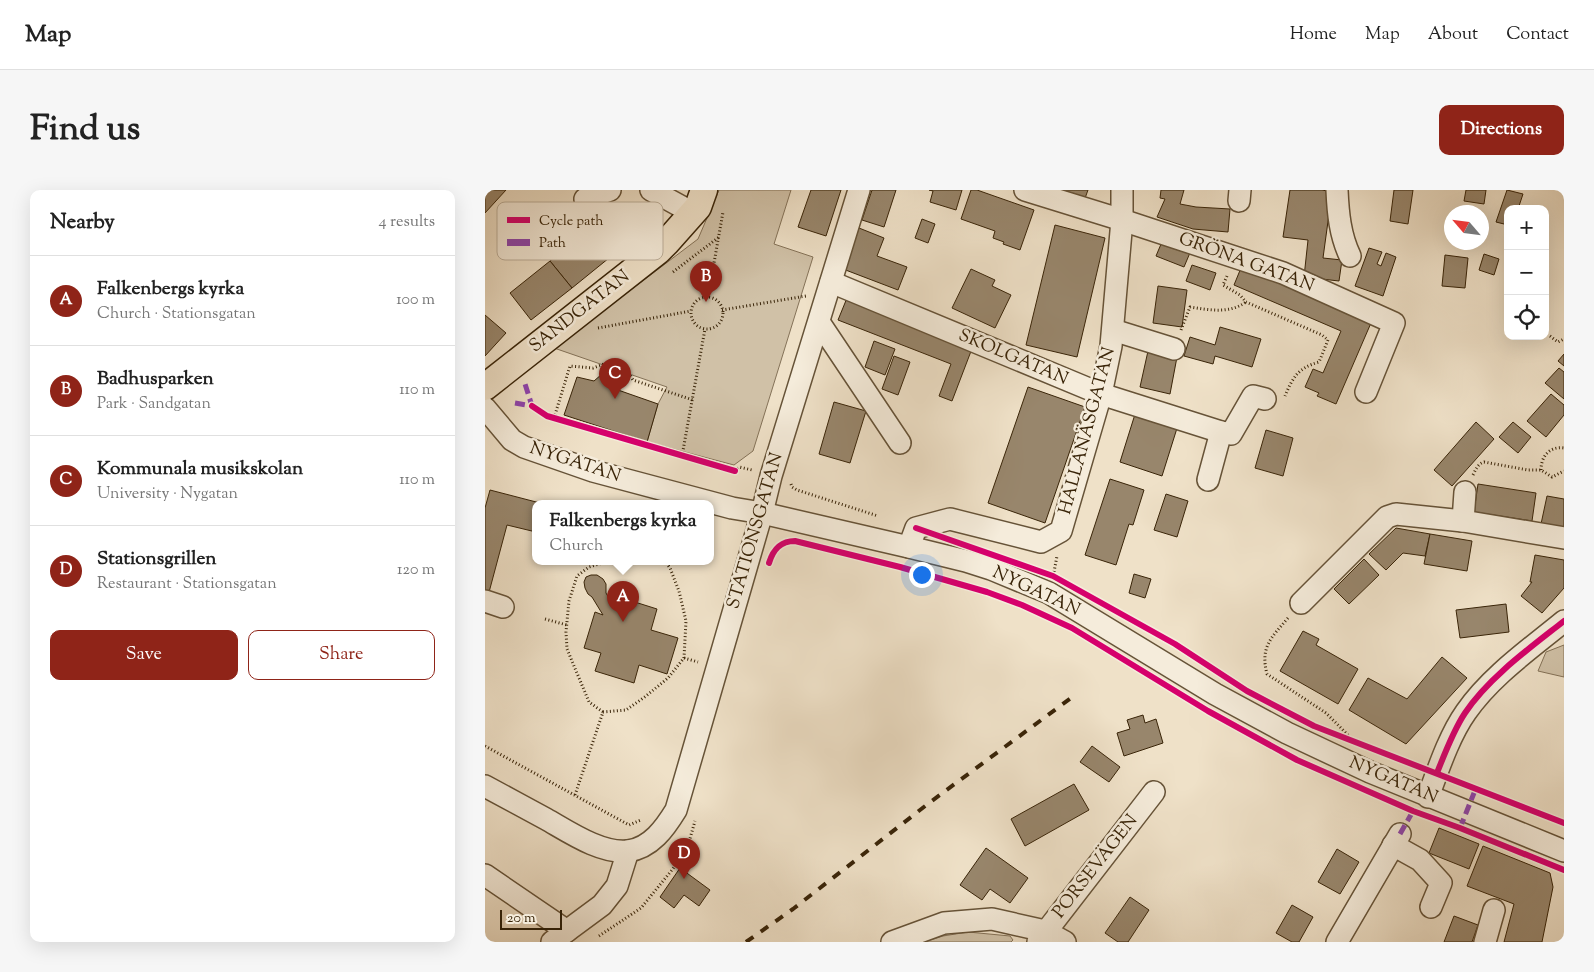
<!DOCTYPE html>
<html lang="en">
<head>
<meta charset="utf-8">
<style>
	body { margin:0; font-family:"Sorts Mill Goudy",serif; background:#f6f6f6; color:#222 }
	.controls { position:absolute; right:15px; top:15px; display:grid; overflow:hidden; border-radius:10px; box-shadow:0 5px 20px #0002 }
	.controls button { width:45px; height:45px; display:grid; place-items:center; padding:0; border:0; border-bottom:1px solid #e0e0e0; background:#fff; color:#222; font:25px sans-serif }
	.compass { position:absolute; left:959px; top:15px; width:45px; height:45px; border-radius:50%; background:#fff; box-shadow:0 5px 20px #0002; rotate:298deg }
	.scale { position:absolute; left:15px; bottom:12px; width:62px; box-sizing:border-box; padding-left:5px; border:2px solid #392408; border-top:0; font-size:14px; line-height:18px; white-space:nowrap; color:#392408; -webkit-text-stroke:4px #f5ecdb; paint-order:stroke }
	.you { position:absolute; left:436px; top:384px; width:18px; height:18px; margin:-12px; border:4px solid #fff; border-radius:50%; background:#1a73e8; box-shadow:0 0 0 8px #1a73e833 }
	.badge { display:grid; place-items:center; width:32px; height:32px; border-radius:50%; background:#8f2418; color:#fff; font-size:16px; font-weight:700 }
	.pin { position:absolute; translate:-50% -41px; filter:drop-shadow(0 1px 2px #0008) }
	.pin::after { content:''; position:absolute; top:26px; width:18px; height:15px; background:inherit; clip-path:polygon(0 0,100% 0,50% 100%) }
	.popup { position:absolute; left:47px; top:310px; width:182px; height:65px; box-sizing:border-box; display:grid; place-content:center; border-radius:10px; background:#fff; filter:drop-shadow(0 1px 4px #0005); font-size:16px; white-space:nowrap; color:#767676 }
	.popup b { font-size:19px; color:#222 }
	.popup::after { content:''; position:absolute; left:50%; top:100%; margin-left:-10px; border:10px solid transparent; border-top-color:#fff }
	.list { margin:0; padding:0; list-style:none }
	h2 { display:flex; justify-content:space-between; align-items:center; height:65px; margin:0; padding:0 20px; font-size:21px }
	h2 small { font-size:16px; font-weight:400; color:#767676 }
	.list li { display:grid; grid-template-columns:32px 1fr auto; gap:15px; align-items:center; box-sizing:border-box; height:90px; padding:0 20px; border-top:1px solid #e0e0e0 }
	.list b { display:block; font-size:19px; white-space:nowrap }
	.list p { margin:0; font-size:16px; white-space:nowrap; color:#767676 }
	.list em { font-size:16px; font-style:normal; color:#767676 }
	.actions { display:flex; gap:10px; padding:15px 20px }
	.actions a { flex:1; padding:11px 0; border:1px solid #8f2418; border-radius:10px; text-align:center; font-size:18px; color:#8f2418 }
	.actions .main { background:#8f2418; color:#fff }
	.icon { flex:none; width:28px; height:28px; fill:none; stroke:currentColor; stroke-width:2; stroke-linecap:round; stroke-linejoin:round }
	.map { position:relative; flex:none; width:1079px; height:752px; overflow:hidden; border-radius:10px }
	header { display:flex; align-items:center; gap:30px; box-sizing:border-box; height:70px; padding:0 25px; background:#fff; border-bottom:1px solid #e0e0e0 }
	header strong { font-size:24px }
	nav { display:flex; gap:28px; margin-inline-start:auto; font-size:18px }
	.intro { display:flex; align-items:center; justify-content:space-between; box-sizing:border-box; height:120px; padding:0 30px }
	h1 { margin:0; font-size:35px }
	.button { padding:12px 22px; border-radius:10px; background:#8f2418; color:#fff; font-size:18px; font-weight:700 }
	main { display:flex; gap:30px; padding:0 30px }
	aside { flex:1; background:#fff; border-radius:10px; box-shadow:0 5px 20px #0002 }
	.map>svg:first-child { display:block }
</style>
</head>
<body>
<header>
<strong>Map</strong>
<nav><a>Home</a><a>Map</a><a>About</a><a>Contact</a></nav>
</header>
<div class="intro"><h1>Find us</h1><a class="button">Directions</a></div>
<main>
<aside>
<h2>Nearby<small>4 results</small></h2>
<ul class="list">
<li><span class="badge">A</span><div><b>Falkenbergs kyrka</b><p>Church · Stationsgatan</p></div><em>100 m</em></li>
<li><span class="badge">B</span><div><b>Badhusparken</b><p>Park · Sandgatan</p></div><em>110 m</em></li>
<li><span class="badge">C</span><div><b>Kommunala musikskolan</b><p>University · Nygatan</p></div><em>110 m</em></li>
<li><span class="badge">D</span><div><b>Stationsgrillen</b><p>Restaurant · Stationsgatan</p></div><em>120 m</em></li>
</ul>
<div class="actions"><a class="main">Save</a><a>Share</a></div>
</aside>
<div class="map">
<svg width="1079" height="752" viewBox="0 0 1079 752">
	<rect width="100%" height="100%" fill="#efe1c8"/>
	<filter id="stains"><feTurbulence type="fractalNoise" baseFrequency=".004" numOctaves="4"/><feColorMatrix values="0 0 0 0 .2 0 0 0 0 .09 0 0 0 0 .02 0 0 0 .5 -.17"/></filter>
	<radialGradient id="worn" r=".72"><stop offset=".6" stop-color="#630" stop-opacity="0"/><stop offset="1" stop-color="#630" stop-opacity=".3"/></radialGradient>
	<g fill="#d0c1a7" stroke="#847258">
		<path d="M234 0H306L289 54 328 67 268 261 249 275 162 252 173 214 182 197 69 158 213 49Z"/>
		<path d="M1079 455V487L1053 481 1061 462Z"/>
		<path d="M483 742 525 746 528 750 526 752H439L458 746Z"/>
	</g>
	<g fill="#98866c" stroke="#392408">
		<path d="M0 0H21L0 23Z"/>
		<path d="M326 0H356L341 46 313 37Z"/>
		<path d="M387 0H411L399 37 377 30Z"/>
		<path d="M444 0H477L471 20 445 12 448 1Z"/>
		<path d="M486 0H492L549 20 535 60 518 54 519 52 508 48 510 41 476 29Z"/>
		<path d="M560 0H603L599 11Z"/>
		<path d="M676 0H699L695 14 711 17 745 19 743 42 708 39 672 27 680 9 675 8Z"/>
		<path d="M805 0H837L847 2 838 68 857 70 854 91 819 87 823 50 798 47Z"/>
		<path d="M909 0H928L923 34 905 31Z"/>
		<path d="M981 0H1001L999 14 979 11Z"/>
		<path d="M1022 0 1038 4 1033 19H1023V35L1011 32Z"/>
		<path d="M124 24 145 51 87 98 65 71Z"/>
		<path d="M437 29 450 34 443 53 430 48Z"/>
		<path d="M570 35 620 48 592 167 541 155Z"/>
		<path d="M374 38 399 48 392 66 422 77 413 100 358 79Z"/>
		<path d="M679 47 707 58 699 77 671 66Z"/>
		<path d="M884 58 897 62 892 74 896 76 901 63 911 67 898 106 870 96Z"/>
		<path d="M999 64 1014 69 1009 85 994 80Z"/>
		<path d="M960 65 983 68 980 98 957 96Z"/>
		<path d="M65 71 87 98 46 130 25 103Z"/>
		<path d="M758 73 889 126 851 214 832 206 834 203 820 197 828 179 838 183 856 141 749 95Z"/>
		<path d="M707 75 731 83 725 100 701 91Z"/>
		<path d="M486 79 510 90 507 96 526 105 510 138 467 118Z"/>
		<path d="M673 96 702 100 697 137 668 133Z"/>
		<path d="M362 108 488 156 467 211 454 206 466 174 353 130Z"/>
		<path d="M0 125 21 143 0 166Z"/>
		<path d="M735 137 776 149 767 177 730 166 728 174 699 166 705 147 730 155Z"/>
		<path d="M389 151 410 159 400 185 380 177Z"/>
		<path d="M663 161 692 167 685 204 655 197Z"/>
		<path d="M1079 164V176L1073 171Z"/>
		<path d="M409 166 425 172 413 205 397 199Z"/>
		<path d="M1074 178 1079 182V209L1060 193Z"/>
		<path d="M117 184 129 188 133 200 173 214 162 252 79 225 92 187 109 191Z"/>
		<path d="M543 197 600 217 560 333 503 313Z"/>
		<path d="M1066 204 1079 215V225L1061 247 1042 231Z"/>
		<path d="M349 212 381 221 365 273 334 264Z"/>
		<path d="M651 221 693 235 677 286 635 272Z"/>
		<path d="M991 232 1009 249 967 296 949 280Z"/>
		<path d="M1028 232 1046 247 1033 263 1014 247Z"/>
		<path d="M781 240 808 248 798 286 770 278Z"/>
		<path d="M625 289 659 300 648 335 644 334 631 375 600 365Z"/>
		<path d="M993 294 1051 303 1047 331 989 322Z"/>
		<path d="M5 300 55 313H51V342L22 335 3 406 0 405V318Z"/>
		<path d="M681 304 703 311 692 347 669 340Z"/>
		<path d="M1062 306 1079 309V339L1056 334Z"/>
		<path d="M911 338 945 344 940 366 918 363 901 380 884 364Z"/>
		<path d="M945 344 987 351 982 381 939 374Z"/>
		<path d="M1050 365 1079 370V398L1057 423 1036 406 1047 392H1045Z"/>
		<path d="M879 369 894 385 864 414 849 399Z"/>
		<path d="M649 384 666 389 660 408 644 403Z"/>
		<path d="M106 385H112L118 389 121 394V403L130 419 134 407 172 419 166 440 193 448 182 484 154 475 149 493 110 481 116 463 99 458 110 422 118 425 107 407 103 404 100 398 99 392 101 387Z"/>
		<path d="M1021 414 1024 442 975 448 971 420Z"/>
		<path d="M818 441 834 449 831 455 873 479 853 514 795 481Z"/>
		<path d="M957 467 982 488 921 554 864 520 883 488 922 509Z"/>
		<path d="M658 525 660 533 671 529 678 553 639 566 632 543 645 539 642 530Z"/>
		<path d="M607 556 635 577 624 592 595 572Z"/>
		<path d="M589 594 604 620 540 656 526 629Z"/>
		<path d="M954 638 994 654 984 679 944 663Z"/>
		<path d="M998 656 1065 683 1068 697 1057 752H1019L1029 714 982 696Z"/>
		<path d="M501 658 543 688 525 713 505 699 497 710 475 695Z"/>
		<path d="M852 659 874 672 855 704 833 692Z"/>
		<path d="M195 678 225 700 214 716 199 705 189 718 175 707Z"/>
		<path d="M645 707 664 720 643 752H633L620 743Z"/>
		<path d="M807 715 828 727 814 752H807L791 743Z"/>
		<path d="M969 726 993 735 987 752H959Z"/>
	</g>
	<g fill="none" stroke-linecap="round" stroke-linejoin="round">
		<g stroke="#665338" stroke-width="24">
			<g id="minor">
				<path d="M166 0 208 23"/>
				<path d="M540 0 637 30 798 83 909 133 881 202"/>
				<path d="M852 0C853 23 855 45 865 66"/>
				<path d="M100 9 125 0"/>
				<path d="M754 11 755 0"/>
				<path d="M346 92 616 204 736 242 746 244 768 206 780 209"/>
				<path d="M334 132 415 253"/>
				<path d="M628 140 689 159"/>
				<path d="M0 218 27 250 39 257 108 281 247 318 277 323 424 357 481 371 506 379 564 403 730 504 802 543 885 582 1079 661"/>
				<path d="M723 290 736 242"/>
				<path d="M978 331 980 302"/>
				<path d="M424 357 431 338 465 329 556 352 576 341 616 204 626 156 637 30V0"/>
				<path d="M0 411 18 417"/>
				<path d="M816 413 902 327 911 324 978 331 1079 348"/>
				<path d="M0 596C20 607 41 618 61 629 84 642 116 664 143 661 166 658 180 638 191 620L277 323 286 286 374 0"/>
				<path d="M943 607C953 580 964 546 981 522 1006 486 1045 459 1079 431"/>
				<path d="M908 655 935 670 956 693 946 717"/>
				<path d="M0 685 82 741"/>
				<path d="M67 752 117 715 132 696 143 661"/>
				<path d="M407 752 459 733 507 729 560 741 580 752"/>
				<path d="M553 752 669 602"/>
				<path d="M852 752 915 644"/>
				<path d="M1000 752 1009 720"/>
			</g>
		</g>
		<g stroke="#392408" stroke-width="29">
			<path id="major" d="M0 197 173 61 181 53 213 17 219 0"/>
		</g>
		<g stroke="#392408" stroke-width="3" stroke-dasharray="1 2.5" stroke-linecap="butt">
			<path d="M188 82 234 47"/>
			<path d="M742 86 738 95 755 105 761 112 837 145 843 150 834 172C813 178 808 187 800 206"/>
			<path d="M223 107 238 22"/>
			<circle cx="222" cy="123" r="16"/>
			<path d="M237 120 321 106"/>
			<path d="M113 138 206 121"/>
			<path d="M696 140 705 117C725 120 744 124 761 112"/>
			<path d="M1065 146 1073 152 1079 149"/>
			<path d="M69 228 85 176 108 178 119 174 143 182 148 190 208 210"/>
			<path d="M197 266 220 139"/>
			<path d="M1056 280C1056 266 1065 256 1079 258"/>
			<path d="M250 281 254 277 267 280"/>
			<path d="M988 285C991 279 993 274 999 272L1043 280H1056L1067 287 1079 281"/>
			<path d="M306 294 307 297 312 300 393 326"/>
			<path d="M569 382 572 366"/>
			<path d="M803 428C786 448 775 457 782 484L841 523 867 549"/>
			<path d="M60 429 82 435"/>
			<path d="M199 468 213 472"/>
			<path d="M118 522 104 512 82 459 81 442 84 411 92 386 104 377 124 371"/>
			<path d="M0 556 144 635 156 630"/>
			<path d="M90 605 118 522 141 520 161 506 183 488 199 468 201 431 194 401 185 378 180 371"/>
			<path d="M114 746 156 718 187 680 202 659 210 631"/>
		</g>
		<use href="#minor" stroke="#f5ecdb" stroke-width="21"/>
		<use href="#major" stroke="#efe1c8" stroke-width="26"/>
		<path stroke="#392408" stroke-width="4" stroke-dasharray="9 9" stroke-linecap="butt" d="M261 752 308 719 444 613 590 505"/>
		<g stroke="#8e44ad" stroke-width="5" stroke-dasharray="10 5" stroke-linecap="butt">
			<path d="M30 213 47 216 40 194"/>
			<path d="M975 638 991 598"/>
			<path d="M915 644 928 621"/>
		</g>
		<g stroke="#f5ecdb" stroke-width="9">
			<g id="cycleway">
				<path d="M47 216 62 226 250 281"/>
				<path d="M431 338 568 386 690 454 762 501 829 536 1079 633"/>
				<path d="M284 373C288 360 295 351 310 351L415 377 502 402 537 415 587 438 723 521 812 570 928 621 975 638 1079 680"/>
				<path d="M952 583C960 563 968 541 980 523 1003 488 1046 457 1079 431"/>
			</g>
		</g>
		<use href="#cycleway" stroke="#d6006c" stroke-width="6"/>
	</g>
	<g text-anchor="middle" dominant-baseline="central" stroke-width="5" stroke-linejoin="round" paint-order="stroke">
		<g font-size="18" fill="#392408" stroke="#f5ecdb">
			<text transform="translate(761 73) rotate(20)">GRÖNA GATAN</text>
			<text transform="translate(95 122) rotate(-38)">SANDGATAN</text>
			<text transform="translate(528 168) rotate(23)">SKOLGATAN</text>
			<text transform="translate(603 241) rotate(-75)">HALLANÄSGATAN</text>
			<text transform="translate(90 273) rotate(18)">NYGATAN</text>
			<text transform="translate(271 341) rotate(-74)">STATIONSGATAN</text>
			<text transform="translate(551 402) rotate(25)">NYGATAN</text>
			<text transform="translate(908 591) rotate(23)">NYGATAN</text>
			<text transform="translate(611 677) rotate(-52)">PORSEVÄGEN</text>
		</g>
	</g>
	<rect x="12" y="12" width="166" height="58" rx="8" fill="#f5ecdb" stroke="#bdb09c" stroke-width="1"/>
	<rect x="22" y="27" width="23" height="6" fill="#d6006c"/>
	<rect x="22" y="49" width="23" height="7" fill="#8e44ad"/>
	<g font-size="14" fill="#392408">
		<text x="54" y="35">Cycle path</text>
		<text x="54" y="57">Path</text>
	</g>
	<rect width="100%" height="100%" filter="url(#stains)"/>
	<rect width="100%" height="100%" fill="url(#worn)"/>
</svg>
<div class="controls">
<button>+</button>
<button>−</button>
<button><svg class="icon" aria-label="locate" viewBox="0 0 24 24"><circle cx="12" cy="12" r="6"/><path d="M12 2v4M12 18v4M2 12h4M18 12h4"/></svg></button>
</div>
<svg class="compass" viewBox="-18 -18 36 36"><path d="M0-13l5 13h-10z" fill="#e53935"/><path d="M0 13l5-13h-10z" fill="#767676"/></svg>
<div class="scale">20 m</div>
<div class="you"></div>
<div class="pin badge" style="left:138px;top:432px">A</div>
<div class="popup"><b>Falkenbergs kyrka</b>Church</div>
<div class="pin badge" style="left:221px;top:112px">B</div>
<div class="pin badge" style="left:130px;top:209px">C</div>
<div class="pin badge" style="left:199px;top:689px">D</div>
</div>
</main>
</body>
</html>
